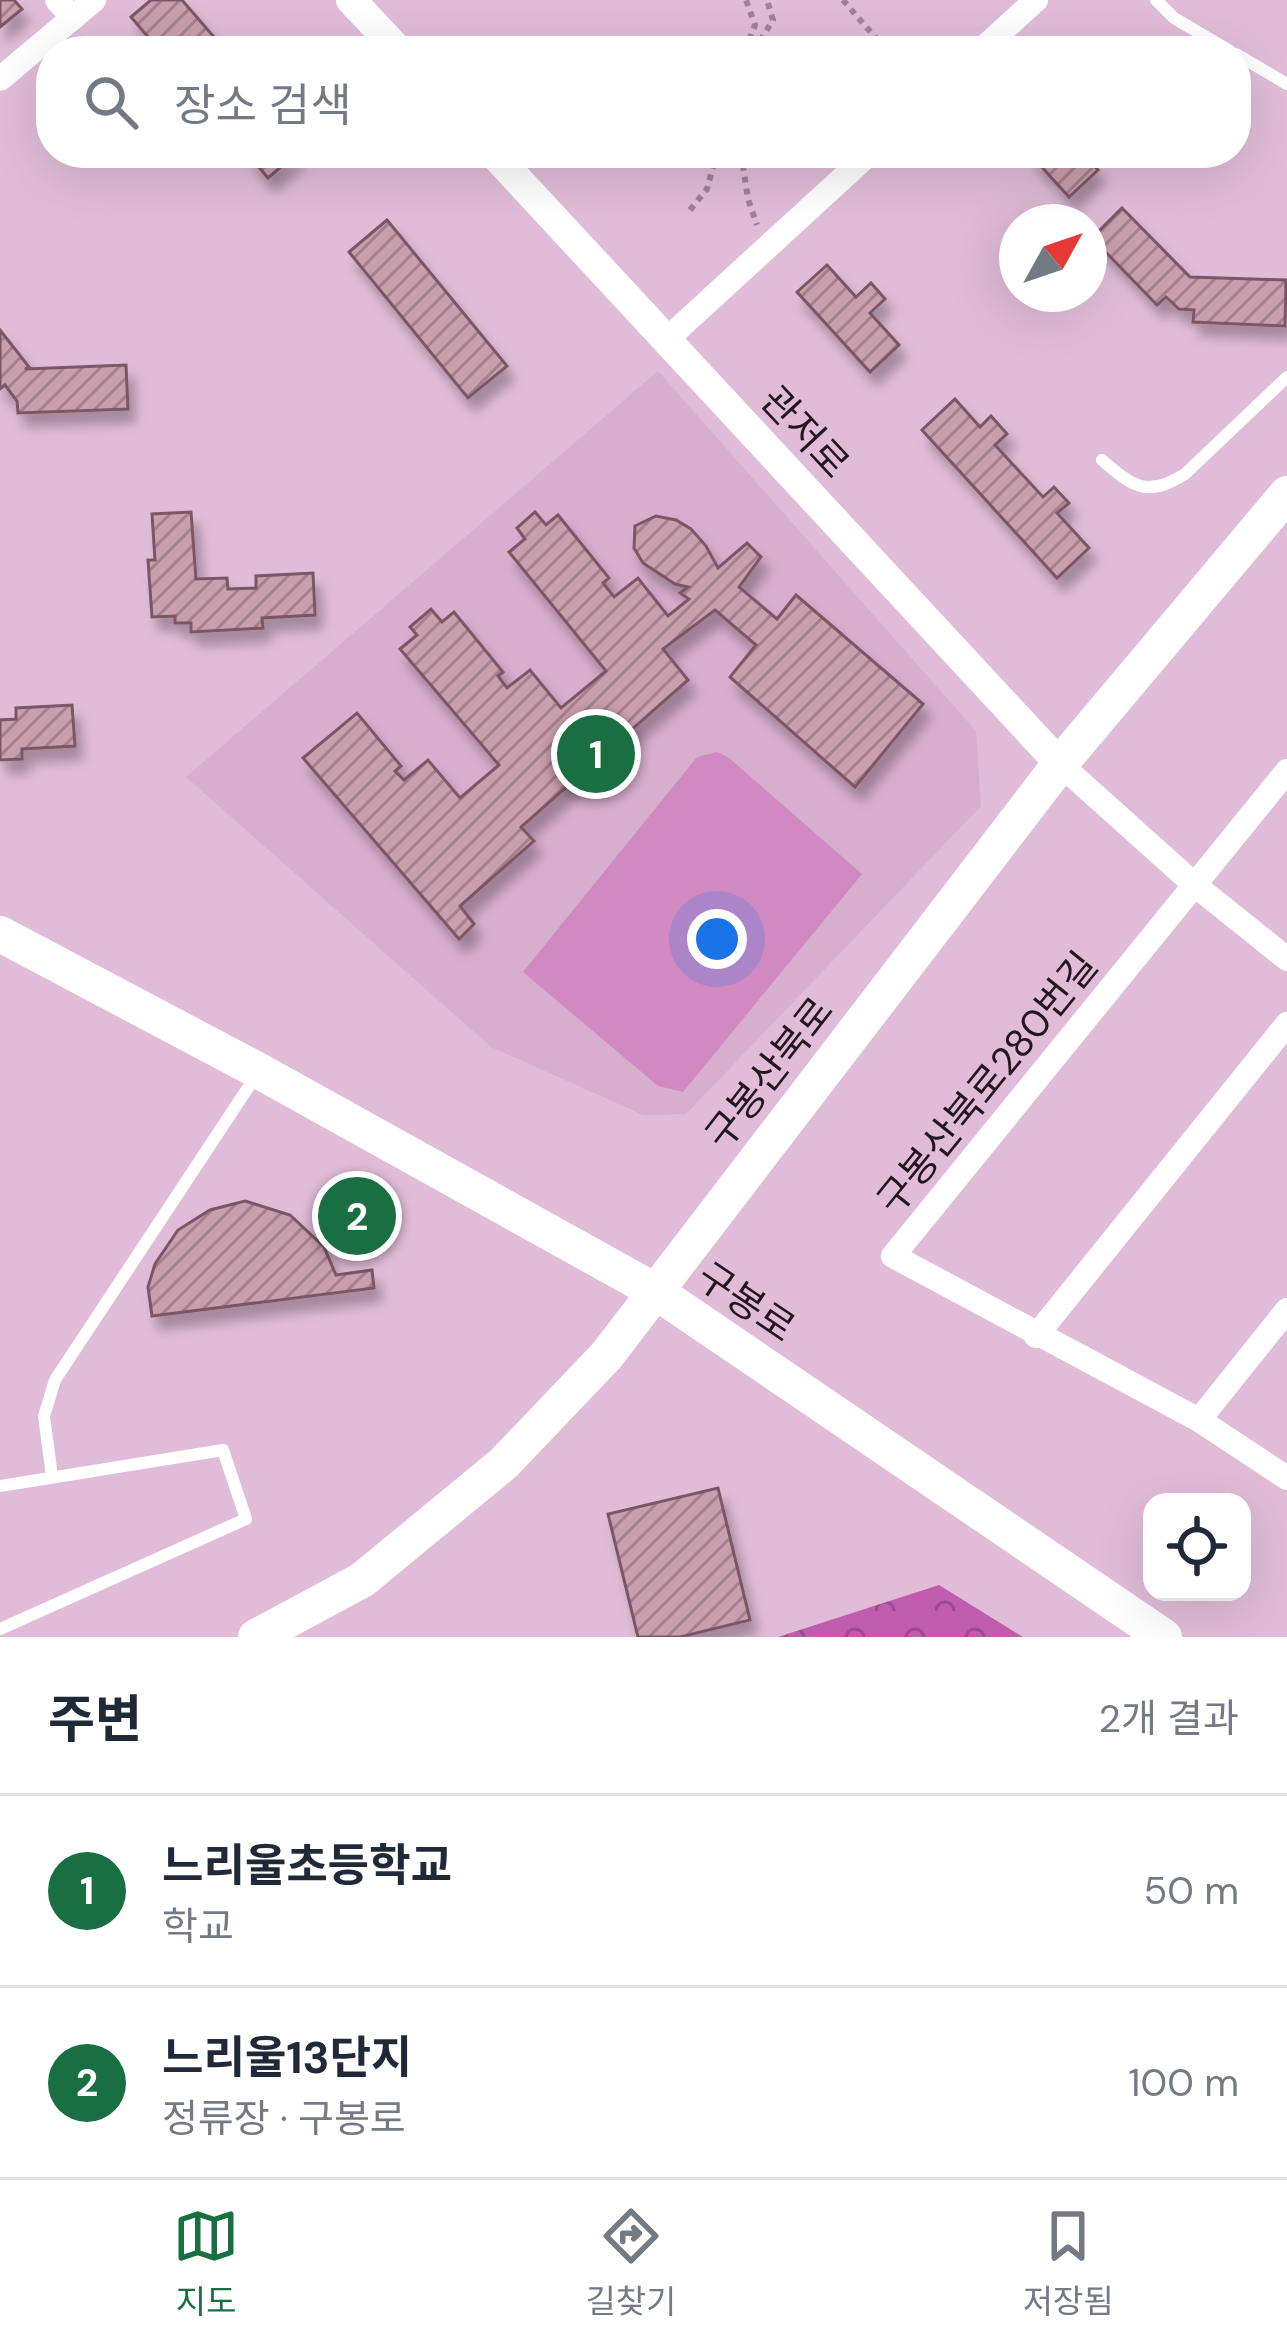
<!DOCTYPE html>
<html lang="ko">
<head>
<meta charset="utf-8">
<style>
	body { margin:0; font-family:"DM Sans","Noto Sans KR",sans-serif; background:#f6f6f7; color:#1f2937 }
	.controls { position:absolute; right:36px; bottom:36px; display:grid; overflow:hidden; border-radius:24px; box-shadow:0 12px 48px #0002 }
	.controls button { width:108px; height:108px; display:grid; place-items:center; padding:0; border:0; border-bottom:3px solid #e0e1e3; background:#fff; color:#1f2937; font:60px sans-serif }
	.compass { position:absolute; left:999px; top:204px; width:108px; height:108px; border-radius:50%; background:#fff; box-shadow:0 12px 48px #0002; rotate:50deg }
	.you { position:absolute; left:717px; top:939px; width:42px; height:42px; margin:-30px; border:9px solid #fff; border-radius:50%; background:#1a73e8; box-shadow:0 0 0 18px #1a73e833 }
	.badge { display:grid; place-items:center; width:78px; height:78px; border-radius:50%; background:#1a6f42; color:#fff; font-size:39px; font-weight:700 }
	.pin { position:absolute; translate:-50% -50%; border:6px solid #fff; box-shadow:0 3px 12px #0006 }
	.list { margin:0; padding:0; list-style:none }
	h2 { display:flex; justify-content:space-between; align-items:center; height:156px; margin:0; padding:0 48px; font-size:51px }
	h2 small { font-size:39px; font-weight:400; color:#747a83 }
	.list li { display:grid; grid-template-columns:78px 1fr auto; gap:36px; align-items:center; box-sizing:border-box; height:192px; padding:0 48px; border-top:3px solid #e0e1e3 }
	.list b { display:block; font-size:45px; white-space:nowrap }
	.list p { margin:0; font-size:39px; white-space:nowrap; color:#747a83 }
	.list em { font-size:39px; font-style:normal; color:#747a83 }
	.icon { flex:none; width:66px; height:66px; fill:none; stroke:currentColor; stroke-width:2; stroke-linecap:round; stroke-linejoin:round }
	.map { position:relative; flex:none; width:1287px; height:1637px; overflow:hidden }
	.search { position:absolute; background:#fff; box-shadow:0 12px 48px #0002; left:36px; right:36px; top:36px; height:132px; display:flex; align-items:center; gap:30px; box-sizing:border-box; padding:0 42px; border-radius:48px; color:#747a83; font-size:45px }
	.sheet { height:540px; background:#fff }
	nav { display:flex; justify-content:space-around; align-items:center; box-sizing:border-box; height:168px; border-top:3px solid #e0e1e3; background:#fff; font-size:33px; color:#747a83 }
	nav a { display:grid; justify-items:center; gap:6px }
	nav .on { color:#1a6f42 }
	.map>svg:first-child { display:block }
</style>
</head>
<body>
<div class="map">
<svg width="1287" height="1637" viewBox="0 0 1287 1637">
	<defs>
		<pattern id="forest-crowns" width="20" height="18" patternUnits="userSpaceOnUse" patternTransform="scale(3)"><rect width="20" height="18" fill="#c05cad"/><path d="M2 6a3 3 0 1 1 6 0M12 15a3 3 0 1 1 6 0" fill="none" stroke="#9c4b8c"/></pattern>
		<pattern id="building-hatch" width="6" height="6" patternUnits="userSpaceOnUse" patternTransform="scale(3)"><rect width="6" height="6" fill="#c99ead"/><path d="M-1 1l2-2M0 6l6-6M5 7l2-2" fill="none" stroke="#a3808c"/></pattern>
		<filter id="shadow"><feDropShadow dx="7" dy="13" stdDeviation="6" flood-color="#0004"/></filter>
	</defs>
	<rect width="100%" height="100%" fill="#e1bcd8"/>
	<path fill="#d8aece" d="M658 371 976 731 981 806 686 1114 643 1115 491 1047 186 777Z"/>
	<path fill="url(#forest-crowns)" d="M939 1585 1023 1637H778Z"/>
	<path fill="#d08ac1" d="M717 752 728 757 862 874 683 1092 658 1086 523 972 697 757Z"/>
	<g fill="url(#building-hatch)" stroke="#7d5665" stroke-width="3" filter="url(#shadow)">
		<path d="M0 0H14L22 9 0 27Z"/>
		<path d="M151 0H182L226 51H160L131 17Z"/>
		<path d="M247 153H297L268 178Z"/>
		<path d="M1029 153H1082L1098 170 1069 197Z"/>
		<path d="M1122 208 1190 277 1286 280 1285 326 1193 322 1194 310 1179 309 1166 297 1157 305 1092 238Z"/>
		<path d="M387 220 507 366 468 398 349 252Z"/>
		<path d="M827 265 856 297 871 283 885 299 870 313 899 345 870 372 797 292Z"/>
		<path d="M0 330 29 367 25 369 126 365 128 409 18 413 17 401 5 385 0 389Z"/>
		<path d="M955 399 980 427 991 416 1007 434 995 445 1043 497 1054 487 1069 503 1057 513 1089 548 1057 578 922 430Z"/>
		<path d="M191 512 196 579 227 578 228 589 256 588V576L313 573 315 615 262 618 263 628 191 632V623H175V616L152 617 148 560H155L152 514Z"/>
		<path d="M535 512 546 525 558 515 609 578 603 583 614 597 638 578 668 616 689 599 680 593 688 587 675 584 643 563 634 548 635 526 656 516 676 520 691 529 706 546 718 568 747 543 761 557 739 587 777 619 796 595 923 704 855 787 730 677 756 645 715 610 663 649 688 680 521 827 534 841 460 906 474 924 459 939 303 758 357 713 401 766 395 771 404 780 428 760 460 798 499 765 400 649 417 635 410 627 431 609 442 622 454 612 503 672 498 676 507 688 530 670 561 708 606 671 509 552 525 539 517 528Z"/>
		<path d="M72 705 75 746 22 749V759L0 760V720L16 719V708Z"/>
		<path d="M245 1201 290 1215 324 1247 336 1275 372 1270 374 1288 152 1316 148 1287 155 1264 178 1230 210 1210Z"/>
		<path d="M718 1488 750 1620 680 1637H638L608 1514Z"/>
	</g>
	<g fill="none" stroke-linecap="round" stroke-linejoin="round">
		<g stroke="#9f8298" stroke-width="6" stroke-dasharray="6 6" stroke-linecap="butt">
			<path d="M843 0 887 51"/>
			<path d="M745 51 755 25 746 0"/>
			<path d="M754 51 773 20 767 0"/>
			<path d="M741 153 748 199 757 225"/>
			<path d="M690 210 707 189 717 153"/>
		</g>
		<g stroke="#fff" stroke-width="12">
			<path d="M1156 0 1174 18 1230 51"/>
			<path d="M1236 54 1287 84"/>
			<path d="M1102 460C1133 487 1147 498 1185 474L1287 377"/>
			<path d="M52 1476 44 1416 55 1380 255 1077"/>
			<path d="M0 1486 223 1450 246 1519 0 1629"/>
		</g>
		<g stroke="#fff" stroke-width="24">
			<path d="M57 0 73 18"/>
			<path d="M980 51 1036 0"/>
			<path d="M0 79 94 0"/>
			<path d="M666 340 870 153"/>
			<path d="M1060 764 1196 886 1287 959"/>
			<path d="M1287 771 893 1256 1199 1420 1287 1478"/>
			<path d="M1036 1336 1287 1024"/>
			<path d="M1199 1420 1287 1310"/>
		</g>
		<g stroke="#fff" stroke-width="30">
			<path d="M351 0 399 51"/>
			<path d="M493 153 1060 764"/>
		</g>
		<g stroke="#fff" stroke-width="36">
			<path d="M0 934 259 1071 655 1291 1164 1637"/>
			<path d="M256 1637 362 1580 503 1464 607 1355 1060 764 1287 494"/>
		</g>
	</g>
	<g text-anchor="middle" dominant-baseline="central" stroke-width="9" stroke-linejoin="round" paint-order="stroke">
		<g font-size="39" fill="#231620" stroke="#e1bcd8">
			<text transform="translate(805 432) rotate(47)">관저로</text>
			<text transform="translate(769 1073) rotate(-52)">구봉산북로</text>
			<text transform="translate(987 1083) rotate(-51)">구봉산북로280번길</text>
			<text transform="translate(746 1302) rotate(34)">구봉로</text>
		</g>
	</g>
</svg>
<div class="controls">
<button><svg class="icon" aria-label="locate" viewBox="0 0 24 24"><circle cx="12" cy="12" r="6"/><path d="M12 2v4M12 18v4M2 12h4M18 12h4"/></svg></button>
</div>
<svg class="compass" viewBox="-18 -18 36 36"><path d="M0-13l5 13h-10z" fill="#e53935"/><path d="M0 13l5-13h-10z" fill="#747a83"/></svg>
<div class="you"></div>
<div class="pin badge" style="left:596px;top:754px">1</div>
<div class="pin badge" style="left:357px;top:1216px">2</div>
<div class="search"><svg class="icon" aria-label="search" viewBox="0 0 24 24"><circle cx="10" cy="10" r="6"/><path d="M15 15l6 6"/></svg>장소 검색</div>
</div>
<section class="sheet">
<h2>주변<small>2개 결과</small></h2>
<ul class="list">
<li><span class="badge">1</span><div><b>느리울초등학교</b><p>학교</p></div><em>50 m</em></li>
<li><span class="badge">2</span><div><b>느리울13단지</b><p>정류장 · 구봉로</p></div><em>100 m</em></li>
</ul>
</section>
<nav>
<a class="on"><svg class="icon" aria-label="map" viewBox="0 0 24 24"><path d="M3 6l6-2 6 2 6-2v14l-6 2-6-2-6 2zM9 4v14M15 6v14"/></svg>지도</a>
<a><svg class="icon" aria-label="directions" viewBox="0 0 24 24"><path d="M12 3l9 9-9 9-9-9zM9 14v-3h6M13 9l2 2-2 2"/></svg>길찾기</a>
<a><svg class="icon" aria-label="saved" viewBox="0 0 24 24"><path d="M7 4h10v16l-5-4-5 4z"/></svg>저장됨</a>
</nav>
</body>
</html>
